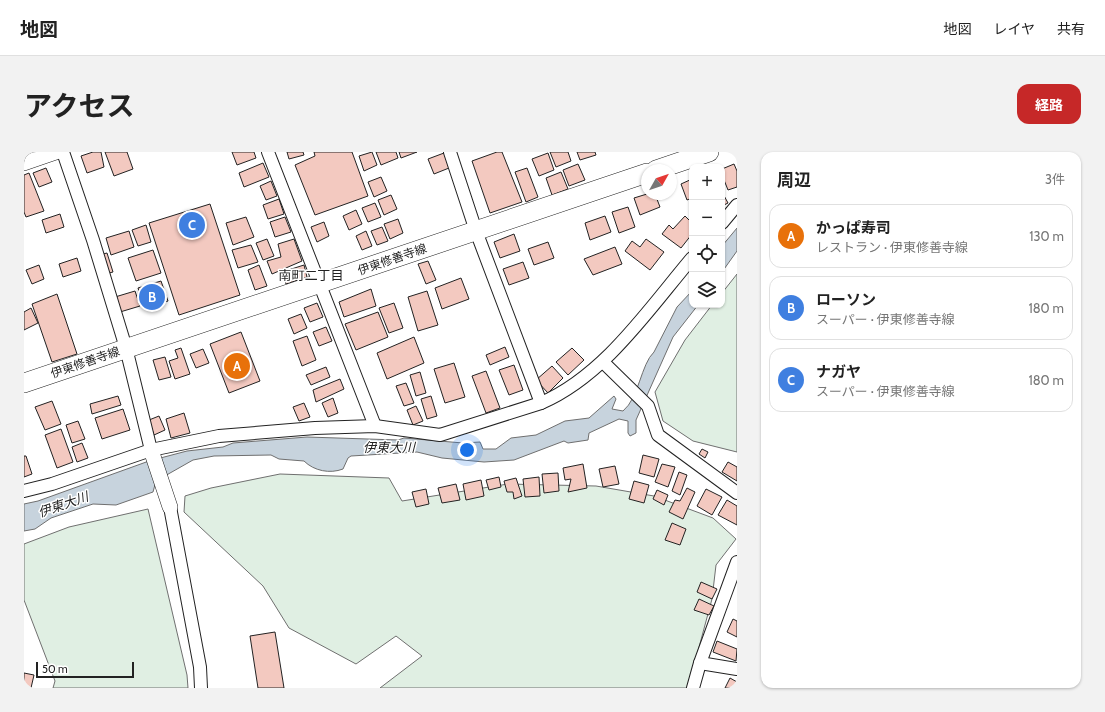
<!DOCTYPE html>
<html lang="ja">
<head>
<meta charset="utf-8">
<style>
	body { margin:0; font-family:Cabin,"Noto Sans JP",sans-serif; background:#f2f2f2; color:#222 }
	.controls { position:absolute; right:12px; top:12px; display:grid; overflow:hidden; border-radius:8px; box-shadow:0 1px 3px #0004 }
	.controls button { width:36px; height:36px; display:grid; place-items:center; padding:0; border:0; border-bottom:1px solid #e0e0e0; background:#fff; color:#222; font:20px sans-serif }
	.compass { position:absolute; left:617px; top:12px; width:36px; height:36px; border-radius:50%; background:#fff; box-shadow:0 1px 3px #0004; rotate:50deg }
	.scale { position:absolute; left:12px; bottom:10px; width:98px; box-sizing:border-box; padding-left:4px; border:2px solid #222; border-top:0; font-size:11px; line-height:14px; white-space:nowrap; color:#222; -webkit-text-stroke:3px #fff; paint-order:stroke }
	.you { position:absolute; left:443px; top:298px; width:14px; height:14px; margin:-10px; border:3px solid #fff; border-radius:50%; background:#1a73e8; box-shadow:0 0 0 6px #1a73e833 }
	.badge { display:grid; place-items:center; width:26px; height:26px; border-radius:50%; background:#c62828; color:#fff; font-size:13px; font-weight:700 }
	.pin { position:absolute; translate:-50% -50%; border:2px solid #fff; box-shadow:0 1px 4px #0006 }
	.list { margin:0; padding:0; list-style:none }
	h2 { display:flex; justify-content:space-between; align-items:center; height:52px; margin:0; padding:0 16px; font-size:17px }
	h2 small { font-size:13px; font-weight:400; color:#767676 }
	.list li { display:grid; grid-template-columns:26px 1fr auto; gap:12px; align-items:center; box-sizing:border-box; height:64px; margin:0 8px 8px; padding:0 8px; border:1px solid #e0e0e0; border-radius:12px }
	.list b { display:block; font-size:15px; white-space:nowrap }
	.list p { margin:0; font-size:13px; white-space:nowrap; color:#767676 }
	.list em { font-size:13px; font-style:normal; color:#767676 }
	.icon { flex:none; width:22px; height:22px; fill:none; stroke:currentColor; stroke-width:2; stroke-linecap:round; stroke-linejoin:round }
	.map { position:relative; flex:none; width:713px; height:536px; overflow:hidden; border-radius:12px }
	header { display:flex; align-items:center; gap:24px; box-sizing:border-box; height:56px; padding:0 20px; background:#fff; border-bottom:1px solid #e0e0e0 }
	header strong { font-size:19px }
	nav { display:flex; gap:22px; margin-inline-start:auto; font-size:14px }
	.intro { display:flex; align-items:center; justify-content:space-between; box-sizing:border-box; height:96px; padding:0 24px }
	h1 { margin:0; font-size:28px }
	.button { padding:10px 18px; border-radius:12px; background:#c62828; color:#fff; font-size:14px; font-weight:700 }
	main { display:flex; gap:24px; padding:0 24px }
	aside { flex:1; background:#fff; border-radius:12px; box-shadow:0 1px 3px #0004 }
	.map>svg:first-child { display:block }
</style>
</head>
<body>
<header>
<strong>地図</strong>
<nav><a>地図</a><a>レイヤ</a><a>共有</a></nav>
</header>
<div class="intro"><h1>アクセス</h1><a class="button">経路</a></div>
<main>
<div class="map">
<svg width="713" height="536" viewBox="0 0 713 536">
	<rect width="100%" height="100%" fill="#fff"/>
	<g fill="#e0efe3" stroke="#6f6f6f">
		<path d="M713 122V300L669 289 639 269 631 240 661 188 688 153H698V141Z"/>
		<path d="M256 322 365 326 378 349 484 332 572 334 630 344 689 366 712 387 692 413 688 447 664 536H356L398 504 372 484 332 512 265 476 239 434 160 360 161 344 187 336Z"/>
		<path d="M124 357 163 523 164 536H29L31 529 0 448V392L45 375Z"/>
	</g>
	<g fill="#c7d3dd" stroke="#6f6f6f">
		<path d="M713 76V99L698 120V94Z"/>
		<path d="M668 139V153H674L649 185 612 268V281L606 284 604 281V269L595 267 565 281 564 288 544 291 540 289 490 308 460 310 418 306 393 300 327 304 324 306 319 317C306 322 290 319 280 309L255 307 247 303 190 304 169 308 132 329 129 340 92 353 69 352 27 366 11 377 0 379V352L14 349 125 309 163 299 199 295 209 291 283 285 374 288 380 286 439 291 456 290 459 297H472L487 286 512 283 541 269 565 266 590 244 592 247 588 257 599 259C615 246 617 212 630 200L653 155Z"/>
	</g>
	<g fill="#f3c9c0" stroke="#222">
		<path d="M69 0H77L80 15 63 21 57 4Z"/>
		<path d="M81 0H103L109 17 90 24Z"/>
		<path d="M208 0H230L232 6 213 13Z"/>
		<path d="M263 0H279L280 3 265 7Z"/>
		<path d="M290 0H328L344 44 291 63 271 13 291 4Z"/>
		<path d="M348 0 353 13 340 19 335 4Z"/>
		<path d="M352 0H372L374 6 357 13Z"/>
		<path d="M375 0H393L377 6Z"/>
		<path d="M473 0H478L498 50 466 61 448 9Z"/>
		<path d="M526 0H544L547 9 532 15Z"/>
		<path d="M553 0H571L572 3 556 8Z"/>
		<path d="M420 1 425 16 410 22 404 7Z"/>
		<path d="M524 1 530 18 515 24 508 7Z"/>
		<path d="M239 11 245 25 220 35 215 21Z"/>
		<path d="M554 12 561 28 545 34 539 18Z"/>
		<path d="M710 12 713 19V35L704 38 698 23V17Z"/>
		<path d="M22 16 28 30 15 35 9 21Z"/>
		<path d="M503 16 514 45 502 50 491 20Z"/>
		<path d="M537 20 544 37 528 43 522 26Z"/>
		<path d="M5 21 20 59 2 65 0 60V23Z"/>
		<path d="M357 25 363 39 350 45 344 30Z"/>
		<path d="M668 27V46L663 48 657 32Z"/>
		<path d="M247 29 253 44 242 48 236 34Z"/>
		<path d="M698 40 704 51 698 54Z"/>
		<path d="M623 42H631L636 55 616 63 610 46Z"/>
		<path d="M367 43 373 57 360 63 354 48Z"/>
		<path d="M255 47 260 62 244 67 239 53Z"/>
		<path d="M351 51 357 65 344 70 338 56Z"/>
		<path d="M186 52 216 143 155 163 125 71Z"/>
		<path d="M604 55 611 75 595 81 588 60Z"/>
		<path d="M332 58 338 72 325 78 319 64Z"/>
		<path d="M36 62 40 75 22 81 18 68Z"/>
		<path d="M581 64 587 80 566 88 561 71Z"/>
		<path d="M661 64 668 71V82L657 96 638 82 645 73 649 77Z"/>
		<path d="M222 65 230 85 209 93 202 71Z"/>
		<path d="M261 65 267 80 251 85 246 70Z"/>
		<path d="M374 67 379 81 366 87 360 72Z"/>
		<path d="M300 70 305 84 293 90 287 75Z"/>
		<path d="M122 73 127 90 114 94 108 78Z"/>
		<path d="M358 75 364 89 353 93 347 79Z"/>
		<path d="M105 79 110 95 87 103 82 86Z"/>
		<path d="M342 79 348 94 338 98 332 84Z"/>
		<path d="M490 82 496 99 476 106 470 90Z"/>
		<path d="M243 87 250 104 239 108 232 91Z"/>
		<path d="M270 87 278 109 248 122 243 109 257 105 254 92Z"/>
		<path d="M622 87 640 100 626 118 601 99 608 89 616 95Z"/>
		<path d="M524 90 530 106 510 113 504 97Z"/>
		<path d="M227 93 234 110 214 116 208 98Z"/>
		<path d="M591 95 598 112 569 123 560 107Z"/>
		<path d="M129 98 137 121 112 129 104 106Z"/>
		<path d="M83 101 89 120 81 122 75 103Z"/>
		<path d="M53 106 57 119 39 125 35 112Z"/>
		<path d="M404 109 412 128 402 132 394 112Z"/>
		<path d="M499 110 505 126 485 133 479 117Z"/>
		<path d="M15 113 20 127 8 132 2 118Z"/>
		<path d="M235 113 243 134 231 138 224 118Z"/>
		<path d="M280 113 283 125 262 132 258 120Z"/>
		<path d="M437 126 445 147 418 157 411 136Z"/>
		<path d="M137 129 144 149 121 157 114 136Z"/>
		<path d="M347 137 352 154 320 165 315 150Z"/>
		<path d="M111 139 116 154 96 160 91 145Z"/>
		<path d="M403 139 414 173 394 179 384 145Z"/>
		<path d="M33 142 53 202 28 210 8 152Z"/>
		<path d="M293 151 299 165 286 170 280 156Z"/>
		<path d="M370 151 379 176 365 181 355 156Z"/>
		<path d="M7 156 14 171 0 178V160Z"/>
		<path d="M354 160 364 185 332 198 321 172Z"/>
		<path d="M277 162 283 176 270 182 264 167Z"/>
		<path d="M302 175 308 189 295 194 289 180Z"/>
		<path d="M217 180 236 229 205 241 186 192Z"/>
		<path d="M283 184 292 208 278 214 269 189Z"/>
		<path d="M390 185 400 211 363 227 353 201Z"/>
		<path d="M481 195 485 205 466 213 462 203Z"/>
		<path d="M157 196 166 222 151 227 145 209 154 206 151 198Z"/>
		<path d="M548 196 560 208 544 223 532 210Z"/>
		<path d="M179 197 185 211 172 216 166 202Z"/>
		<path d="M141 205 147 225 135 228 129 208Z"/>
		<path d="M430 211 441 245 421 251 410 217Z"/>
		<path d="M490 213 499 238 485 243 475 218Z"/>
		<path d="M528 214 539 226 524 241 512 228Z"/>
		<path d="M302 215 306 225 287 233 282 223Z"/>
		<path d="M462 219 476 256 462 261 448 224Z"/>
		<path d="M396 220 402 241 392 244 386 223Z"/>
		<path d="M316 227 320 237 292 250 289 238Z"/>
		<path d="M382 231 390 251 380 254 372 234Z"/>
		<path d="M94 244 97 253 68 262 66 252Z"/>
		<path d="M407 244 413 264 403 267 397 247Z"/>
		<path d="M309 246 314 261 304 265 298 251Z"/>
		<path d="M28 249 37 272 21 278 11 255Z"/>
		<path d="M280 251 286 265 275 269 269 255Z"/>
		<path d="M392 254 399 269 389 273 383 258Z"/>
		<path d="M99 257 106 278 78 287 71 266Z"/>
		<path d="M160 261 166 281 147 286 142 267Z"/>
		<path d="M135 264 141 278 130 283 125 268Z"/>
		<path d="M54 269 61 287 48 291 42 273Z"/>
		<path d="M37 277 49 310 33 316 21 283Z"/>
		<path d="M58 291 64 306 53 310 48 295Z"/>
		<path d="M678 297 684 300 681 306 675 302Z"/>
		<path d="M619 303 635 307 630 325 615 321Z"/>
		<path d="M0 304H2L8 322 0 325Z"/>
		<path d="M704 310 713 315V329L698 320Z"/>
		<path d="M559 312 563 336 544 340 547 327 541 328 539 316Z"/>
		<path d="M638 312 651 315 644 335 631 330Z"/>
		<path d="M591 314 595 332 579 335 575 317Z"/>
		<path d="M655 320 663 323 656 343 648 339Z"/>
		<path d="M534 321 535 339 520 341 518 322Z"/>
		<path d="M475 325 477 335 465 338 462 328Z"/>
		<path d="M515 325 516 344 501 345 499 327Z"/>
		<path d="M492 326 498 344 490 347 489 340H483L480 329Z"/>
		<path d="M457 328 460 344 442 348 439 332Z"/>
		<path d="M610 329 625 333 620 351 605 347Z"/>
		<path d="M432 332 436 348 418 351 414 336Z"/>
		<path d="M663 336 671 340 659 367 645 360 651 348 656 349Z"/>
		<path d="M402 337 405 352 392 355 388 340Z"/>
		<path d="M682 337 698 345 688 363 673 354Z"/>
		<path d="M633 338 644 343 640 353 629 347Z"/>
		<path d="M703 348 713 354V373L694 363Z"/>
		<path d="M648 371 662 377 656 393 641 388Z"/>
		<path d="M677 430 693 437 688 447 673 440Z"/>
		<path d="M675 447 690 454 685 463 670 458Z"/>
		<path d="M709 467 713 469V485L703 480Z"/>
		<path d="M251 480 260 536H234L226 484Z"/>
		<path d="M693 489 713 497 712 509 689 500Z"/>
		<path d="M0 521 10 523 7 536H0Z"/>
		<path d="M706 526 713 530V536H701Z"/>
	</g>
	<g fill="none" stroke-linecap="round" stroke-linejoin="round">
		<g stroke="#222" stroke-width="14">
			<g id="minor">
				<path d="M39 0 69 88 102 196 127 298"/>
				<path d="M244 0 351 274"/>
				<path d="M426 0 452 79 517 251"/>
				<path d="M698 71 713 53"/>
				<path d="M579 210 624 254 634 283 713 341"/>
				<path d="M0 339 28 332 127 298 195 284 291 276 351 274 416 283 517 251C580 224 624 158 668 106"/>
				<path d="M146 355 176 515 177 536"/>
				<path d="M676 511 713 517"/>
				<path d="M669 536 676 511 713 410"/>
			</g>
		</g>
		<g stroke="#222" stroke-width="16">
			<g id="tertiary">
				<path d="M0 11 32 0"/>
				<path d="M127 298 146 355"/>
			</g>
		</g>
		<g stroke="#222" stroke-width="20">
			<g id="primary">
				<path d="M632 18 685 0"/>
				<path d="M0 231 623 21"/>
			</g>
		</g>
		<use href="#minor" stroke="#fff" stroke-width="12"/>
		<use href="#tertiary" stroke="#fff" stroke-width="15"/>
		<use href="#primary" stroke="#fff" stroke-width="19"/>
	</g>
	<g text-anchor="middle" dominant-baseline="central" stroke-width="3" stroke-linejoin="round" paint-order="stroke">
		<g font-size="12" fill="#222" stroke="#fff">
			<text transform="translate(368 107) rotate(-19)">伊東修善寺線</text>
			<text transform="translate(61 210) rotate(-19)">伊東修善寺線</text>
		</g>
		<g font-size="13" fill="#222" stroke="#fff">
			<text x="287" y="123">南町二丁目</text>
		</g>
		<g font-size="13" font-style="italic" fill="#222" stroke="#fff">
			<text x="365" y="295">伊東大川</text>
			<text transform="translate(39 352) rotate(-19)">伊東大川</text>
		</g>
	</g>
</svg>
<div class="controls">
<button>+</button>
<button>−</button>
<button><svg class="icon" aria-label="locate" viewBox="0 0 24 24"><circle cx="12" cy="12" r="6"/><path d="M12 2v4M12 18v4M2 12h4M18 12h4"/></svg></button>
<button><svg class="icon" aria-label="layers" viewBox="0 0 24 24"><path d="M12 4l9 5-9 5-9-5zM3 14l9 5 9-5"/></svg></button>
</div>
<svg class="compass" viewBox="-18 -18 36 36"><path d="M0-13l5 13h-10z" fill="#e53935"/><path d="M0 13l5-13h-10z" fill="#767676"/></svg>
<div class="scale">50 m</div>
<div class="you"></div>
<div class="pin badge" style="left:213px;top:214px;background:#e8710a">A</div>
<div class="pin badge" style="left:128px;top:145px;background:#3f7fe0">B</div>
<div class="pin badge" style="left:168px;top:73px;background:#3f7fe0">C</div>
</div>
<aside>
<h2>周辺<small>3件</small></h2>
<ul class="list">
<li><span class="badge" style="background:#e8710a">A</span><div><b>かっぱ寿司</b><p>レストラン · 伊東修善寺線</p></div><em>130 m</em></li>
<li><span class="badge" style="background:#3f7fe0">B</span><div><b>ローソン</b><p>スーパー · 伊東修善寺線</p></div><em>180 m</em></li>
<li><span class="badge" style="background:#3f7fe0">C</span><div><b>ナガヤ</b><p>スーパー · 伊東修善寺線</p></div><em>180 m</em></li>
</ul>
</aside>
</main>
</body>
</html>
